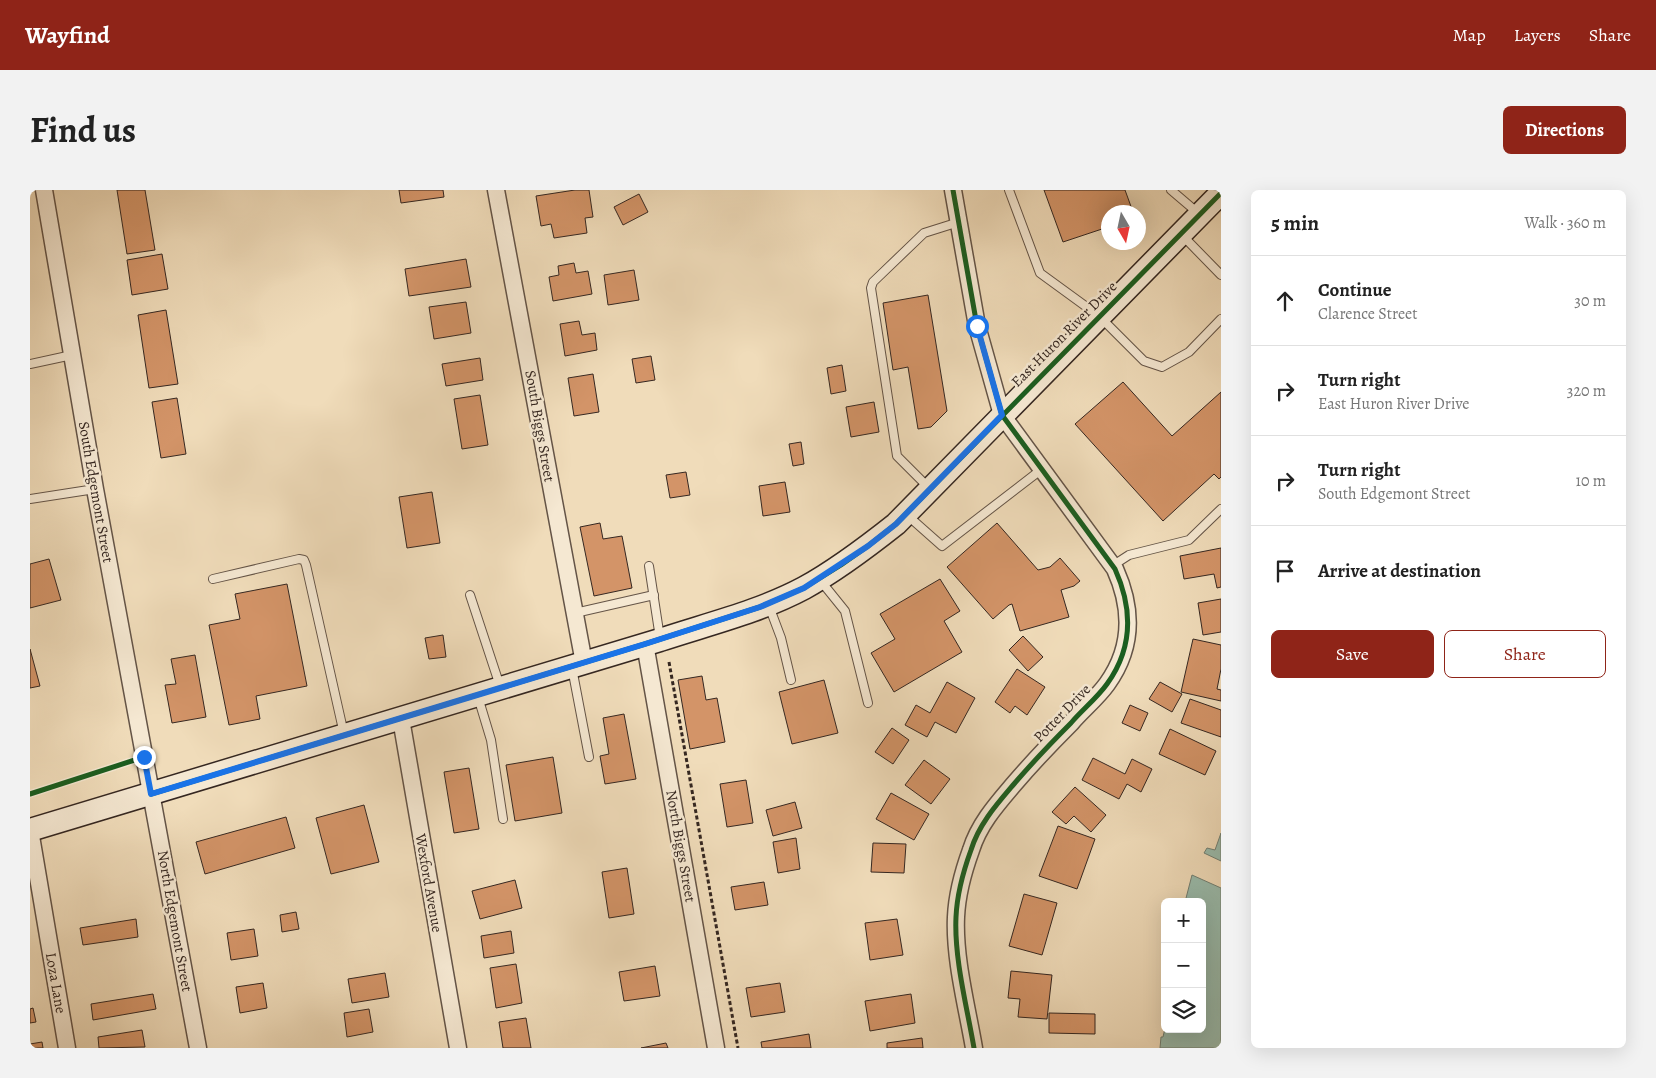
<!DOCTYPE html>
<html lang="en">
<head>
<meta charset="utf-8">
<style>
	body { margin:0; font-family:Alegreya,serif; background:#f2f2f2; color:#222 }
	.controls { position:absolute; right:15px; bottom:15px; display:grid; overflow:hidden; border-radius:8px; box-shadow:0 5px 20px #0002 }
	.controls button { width:45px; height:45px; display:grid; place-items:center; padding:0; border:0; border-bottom:1px solid #e0e0e0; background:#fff; color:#222; font:25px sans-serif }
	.compass { position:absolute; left:1071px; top:15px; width:45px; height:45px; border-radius:50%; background:#fff; box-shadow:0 5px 20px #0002; rotate:171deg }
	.stop { position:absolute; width:15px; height:15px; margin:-11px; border:4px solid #1a73e8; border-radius:50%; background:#fff }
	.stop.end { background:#1a73e8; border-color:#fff; box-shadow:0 1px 5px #0008 }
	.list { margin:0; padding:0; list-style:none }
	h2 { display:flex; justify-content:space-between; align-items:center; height:65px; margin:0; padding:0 20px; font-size:21px }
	h2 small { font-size:16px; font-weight:400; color:#767676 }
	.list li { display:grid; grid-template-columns:32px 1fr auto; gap:15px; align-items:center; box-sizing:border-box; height:90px; padding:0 20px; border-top:1px solid #e0e0e0 }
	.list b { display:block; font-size:19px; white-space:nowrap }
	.list p { margin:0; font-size:16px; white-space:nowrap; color:#767676 }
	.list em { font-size:16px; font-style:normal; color:#767676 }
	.actions { display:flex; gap:10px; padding:15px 20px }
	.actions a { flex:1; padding:11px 0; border:1px solid #8f2418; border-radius:8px; text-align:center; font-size:18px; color:#8f2418 }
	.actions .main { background:#8f2418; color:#fff }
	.icon { flex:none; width:28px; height:28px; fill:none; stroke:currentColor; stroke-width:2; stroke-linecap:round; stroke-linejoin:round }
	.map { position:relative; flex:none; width:1191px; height:858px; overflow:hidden; border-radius:8px }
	header { display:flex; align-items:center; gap:30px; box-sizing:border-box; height:70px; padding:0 25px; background:#8f2418; color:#fff }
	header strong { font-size:24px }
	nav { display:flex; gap:28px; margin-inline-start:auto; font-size:18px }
	.intro { display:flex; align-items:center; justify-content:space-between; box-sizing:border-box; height:120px; padding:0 30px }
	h1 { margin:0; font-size:35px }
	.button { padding:12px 22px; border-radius:8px; background:#8f2418; color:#fff; font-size:18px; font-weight:700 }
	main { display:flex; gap:30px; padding:0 30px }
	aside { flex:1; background:#fff; border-radius:8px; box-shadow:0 5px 20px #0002 }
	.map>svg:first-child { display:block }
</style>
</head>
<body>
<header>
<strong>Wayfind</strong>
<nav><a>Map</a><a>Layers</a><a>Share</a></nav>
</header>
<div class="intro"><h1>Find us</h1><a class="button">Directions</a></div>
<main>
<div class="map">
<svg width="1191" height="858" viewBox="0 0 1191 858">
	<rect width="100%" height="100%" fill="#f0dcba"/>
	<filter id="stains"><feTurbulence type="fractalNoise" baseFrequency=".004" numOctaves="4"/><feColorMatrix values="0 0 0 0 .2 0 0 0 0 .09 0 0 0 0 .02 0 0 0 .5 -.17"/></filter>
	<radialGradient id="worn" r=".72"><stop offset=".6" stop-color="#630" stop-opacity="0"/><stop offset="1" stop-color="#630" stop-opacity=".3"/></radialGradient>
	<g fill="#9abcad" stroke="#728075">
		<path d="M1191 643V671L1174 663 1177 658 1185 660Z"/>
		<path d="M1162 685 1191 698V858H1130L1131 847H1133L1135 838 1172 839V712H1155Z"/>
	</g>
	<g fill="#d39468" stroke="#352721">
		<path d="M87 0H115L125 60 97 64Z"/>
		<path d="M369 0H413L414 7 371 13Z"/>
		<path d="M545 0H559L563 27 555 28 557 43 524 48 521 34 511 36 506 6Z"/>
		<path d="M1014 0H1095L1103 22H1078V37L1033 52Z"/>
		<path d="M609 4 618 22 593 35 584 17Z"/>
		<path d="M132 64 138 99 102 105 97 70Z"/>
		<path d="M436 69 441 97 379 106 375 79Z"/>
		<path d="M544 73 546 83 558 81 562 104 523 111 519 87 529 85 528 76Z"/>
		<path d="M604 80 609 110 578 115 574 85Z"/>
		<path d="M898 105 917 221 901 237 888 239 878 177 863 180 853 113Z"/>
		<path d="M436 112 441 143 404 149 399 117Z"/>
		<path d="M136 120 148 194 119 198 108 125Z"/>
		<path d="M549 131 552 145 565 143 567 160 535 166 530 134Z"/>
		<path d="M621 166 625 190 606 193 602 169Z"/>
		<path d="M450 168 453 190 416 196 412 174Z"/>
		<path d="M812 175 816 201 801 204 797 178Z"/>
		<path d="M563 184 569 222 544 226 538 188Z"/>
		<path d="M1093 192 1142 246 1191 202V287L1189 289 1184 284 1133 331 1045 234Z"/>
		<path d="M450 205 458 255 432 259 424 209Z"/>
		<path d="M147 208 156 264 131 268 122 212Z"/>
		<path d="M844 212 849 242 821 247 816 217Z"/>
		<path d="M771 252 774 274 763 276 759 254Z"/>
		<path d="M656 282 660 305 640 308 636 285Z"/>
		<path d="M755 292 760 322 733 326 729 296Z"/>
		<path d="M402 302 410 353 377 358 369 307Z"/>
		<path d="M570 333 573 349 592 346 602 398 564 406 550 337Z"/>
		<path d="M967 333 1008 380 1020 377 1030 368 1050 391 1044 396 1031 400 1039 427 990 441 982 414 979 415 963 429 917 377Z"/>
		<path d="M1191 358V397L1187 398 1184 384 1154 389 1150 366Z"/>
		<path d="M19 369 31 410 0 418V374Z"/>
		<path d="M910 389 930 421 914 431 932 462 864 502 841 463 865 449 850 424Z"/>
		<path d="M257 394 277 496 226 506 230 529 199 535 179 435 210 429 205 404Z"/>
		<path d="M1191 409V442L1173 445 1168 413Z"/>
		<path d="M413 445 416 467 399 469 395 448Z"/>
		<path d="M993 446 1013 467 998 481 979 460Z"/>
		<path d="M1163 449 1191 455V479L1187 499 1191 500V511L1151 502Z"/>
		<path d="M0 459 10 496 0 498Z"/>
		<path d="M165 465 176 527 142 533 135 495 146 494 141 469Z"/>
		<path d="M987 479 1015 497 997 525 985 516 980 523 965 512Z"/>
		<path d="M672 486 676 510 687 508 695 552 660 559 648 490Z"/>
		<path d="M794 490 808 543 762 554 749 502Z"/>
		<path d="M917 492 945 508 926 543 905 532 897 547 875 535 886 515 900 523Z"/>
		<path d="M1130 492 1152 504 1142 522 1119 509Z"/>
		<path d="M1160 509 1191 520V547L1151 533Z"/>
		<path d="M1100 515 1118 523 1110 541 1092 533Z"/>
		<path d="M594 524 606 589 575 594 570 566 579 564 573 528Z"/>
		<path d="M862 538 879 550 863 574 845 562Z"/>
		<path d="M1140 539 1186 561 1175 585 1129 564Z"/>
		<path d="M523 567 532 623 485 631 476 575Z"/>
		<path d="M1063 568 1095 584 1102 569 1122 579 1111 602 1097 594 1089 609 1052 590Z"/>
		<path d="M894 570 920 589 901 614 875 595Z"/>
		<path d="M439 578 449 639 424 643 414 582Z"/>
		<path d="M716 590 723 633 697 637 690 594Z"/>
		<path d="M1045 597 1076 625 1061 642 1044 626 1036 634 1022 622Z"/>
		<path d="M861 603 899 624 884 650 846 629Z"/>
		<path d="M765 612 772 638 743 646 736 620Z"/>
		<path d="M334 615 349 672 301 684 286 628Z"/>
		<path d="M256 627 265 658 175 684 166 652Z"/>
		<path d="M1028 636 1065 649 1047 699 1009 686Z"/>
		<path d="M766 648 770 679 748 683 743 652Z"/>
		<path d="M843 653 876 654 874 683 841 682Z"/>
		<path d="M597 678 604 724 579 728 572 682Z"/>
		<path d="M485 690 492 718 450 729 442 701Z"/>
		<path d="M734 692 738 715 705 720 701 697Z"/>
		<path d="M994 704 1027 713 1012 765 979 756Z"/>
		<path d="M266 722 269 739 252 742 250 725Z"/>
		<path d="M106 729 108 747 53 755 50 738Z"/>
		<path d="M867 729 873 765 840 770 835 733Z"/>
		<path d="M224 739 228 766 201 770 197 743Z"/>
		<path d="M481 741 484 763 454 768 451 746Z"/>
		<path d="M486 774 492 813 466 818 460 778Z"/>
		<path d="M625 776 630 806 594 811 589 782Z"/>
		<path d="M981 781 1022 785 1017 829 988 827 990 809 978 808Z"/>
		<path d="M355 783 359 807 322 813 318 789Z"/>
		<path d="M233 793 237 818 210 823 206 797Z"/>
		<path d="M750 793 755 822 721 827 716 798Z"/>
		<path d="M123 804 126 819 63 830 61 814Z"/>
		<path d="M881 804 885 833 840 841 835 811Z"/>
		<path d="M3 818 6 832 0 833V819Z"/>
		<path d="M339 819 343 842 317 847 314 823Z"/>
		<path d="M1019 823 1065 824V844L1019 843Z"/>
		<path d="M496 828 501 858H473L469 832Z"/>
		<path d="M112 840 115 857 69 858 68 847Z"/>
		<path d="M779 844 781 858H732L731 852Z"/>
		<path d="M892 848 893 858H857V853Z"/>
		<path d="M12 852 13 858H0V854Z"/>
		<path d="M636 853 638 858H611Z"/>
	</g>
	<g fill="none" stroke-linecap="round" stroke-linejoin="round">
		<g stroke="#645447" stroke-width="10">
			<g id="lane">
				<path d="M979 0 1010 83 1069 126 1114 171 1132 177 1159 162 1191 129"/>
				<path d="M1141 0 1168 23"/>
				<path d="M1152 45 1191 85"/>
				<path d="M0 174 42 165"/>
				<path d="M898 297 867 266 841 98 843 92 894 43 929 32"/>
				<path d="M0 309 65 299"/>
				<path d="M877 325 912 356 1012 279"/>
				<path d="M619 376 630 448"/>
				<path d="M1082 376 1099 365 1159 350 1191 319"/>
				<path d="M183 389 269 369 274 370 276 375 314 544"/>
				<path d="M790 390 815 421 838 513"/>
				<path d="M440 405 470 496"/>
				<path d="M739 416 751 448 761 490"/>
				<path d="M545 423 624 405"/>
				<path d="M542 478 559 567"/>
				<path d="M448 507 461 550 473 629"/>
			</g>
		</g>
		<g stroke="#645447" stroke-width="19">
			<g id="street">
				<path d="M14 0 65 299 168 858"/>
				<path d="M466 0 554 473"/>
				<path d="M923 0 947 136 972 225 1085 379C1103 419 1103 458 1077 494 1067 508 1052 520 1041 533 1021 553 1002 573 984 594 967 614 949 634 941 660 933 682 927 704 926 727 924 768 937 817 944 858"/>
				<path d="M615 454 686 858"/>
				<path d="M371 529 428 858"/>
				<path d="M0 640 37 858"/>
			</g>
		</g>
		<g stroke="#352721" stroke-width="25">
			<path id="secondary" d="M0 640 630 450C678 434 729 422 774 398 807 380 837 357 866 334L1191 3"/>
		</g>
		<path stroke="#352721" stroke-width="3" stroke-dasharray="4 2.5" stroke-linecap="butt" d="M639 472 708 858"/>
		<use href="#lane" stroke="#f5e8d2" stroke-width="8"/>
		<use href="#street" stroke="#f5e8d2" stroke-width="16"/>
		<use href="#secondary" stroke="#f5e8d2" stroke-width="22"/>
		<g stroke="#f5e8d2" stroke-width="8">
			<g id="cycleway">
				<path d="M923 0 947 136 972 225 1085 379C1103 419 1103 458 1077 494 1067 508 1052 520 1041 533 1021 553 1002 573 984 594 967 614 949 634 941 660 933 682 927 704 926 727 924 768 937 817 944 858"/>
				<path d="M0 604 114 567"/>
				<path d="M121 604 615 454 730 417 774 398 811 375 838 356 866 334 1191 3"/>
			</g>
		</g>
		<use href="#cycleway" stroke="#1b5e20" stroke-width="5"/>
	</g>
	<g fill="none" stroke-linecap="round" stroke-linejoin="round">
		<path stroke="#1a73e8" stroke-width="6" d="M114 567 121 604 615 454 730 417 774 398 838 356 866 334 972 225 947 136"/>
	</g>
	<g text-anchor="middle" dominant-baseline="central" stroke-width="5" stroke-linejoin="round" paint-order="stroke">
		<g font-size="15" fill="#352721" stroke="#f5e8d2">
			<text transform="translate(1034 144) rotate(-45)">East Huron River Drive</text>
			<text transform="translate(510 236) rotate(80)">South Biggs Street</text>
			<text transform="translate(66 302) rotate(80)">South Edgemont Street</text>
			<text transform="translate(1032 523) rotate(-46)">Potter Drive</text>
			<text transform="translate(651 656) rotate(80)">North Biggs Street</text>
			<text transform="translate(399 693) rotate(80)">Wexford Avenue</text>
			<text transform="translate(145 731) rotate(80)">North Edgemont Street</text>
			<text transform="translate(26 793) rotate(80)">Loza Lane</text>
		</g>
	</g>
	<rect width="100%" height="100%" filter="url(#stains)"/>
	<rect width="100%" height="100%" fill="url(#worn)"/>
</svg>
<div class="controls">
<button>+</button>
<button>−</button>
<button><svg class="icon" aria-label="layers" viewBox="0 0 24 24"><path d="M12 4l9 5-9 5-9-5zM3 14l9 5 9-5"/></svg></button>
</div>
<svg class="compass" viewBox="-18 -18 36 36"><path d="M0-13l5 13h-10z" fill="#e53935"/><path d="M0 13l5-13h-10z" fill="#767676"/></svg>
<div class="stop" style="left:947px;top:136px"></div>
<div class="stop end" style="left:114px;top:567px"></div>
</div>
<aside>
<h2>5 min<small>Walk · 360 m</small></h2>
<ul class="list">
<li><svg class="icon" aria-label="ahead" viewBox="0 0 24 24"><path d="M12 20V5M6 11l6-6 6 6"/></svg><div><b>Continue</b><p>Clarence Street</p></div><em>30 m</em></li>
<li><svg class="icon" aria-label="right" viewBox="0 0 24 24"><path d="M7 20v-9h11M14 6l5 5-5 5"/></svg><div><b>Turn right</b><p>East Huron River Drive</p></div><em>320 m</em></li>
<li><svg class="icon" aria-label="right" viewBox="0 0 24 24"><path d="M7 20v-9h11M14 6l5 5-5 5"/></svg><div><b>Turn right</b><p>South Edgemont Street</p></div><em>10 m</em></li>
<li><svg class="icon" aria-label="arrive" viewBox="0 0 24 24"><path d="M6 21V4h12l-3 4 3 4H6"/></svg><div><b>Arrive at destination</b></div></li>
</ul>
<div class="actions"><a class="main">Save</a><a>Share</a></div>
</aside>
</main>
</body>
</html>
